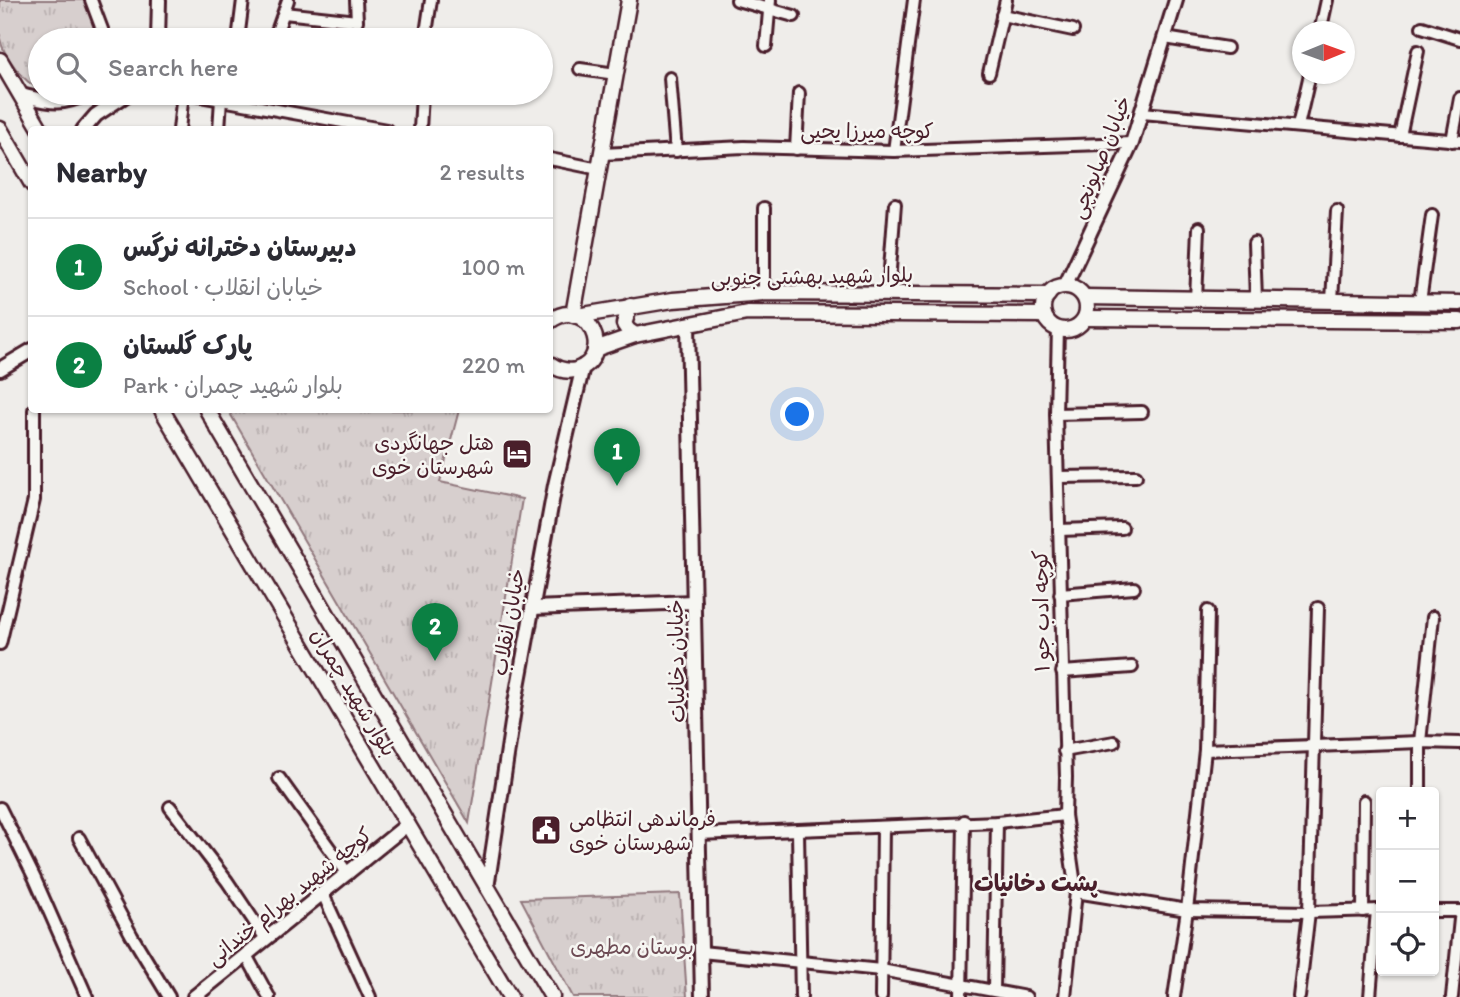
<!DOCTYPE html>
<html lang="en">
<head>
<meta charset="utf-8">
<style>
	body { margin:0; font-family:Itim,"Playpen Sans Arabic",sans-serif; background:#f2f2f3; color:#2b2b33 }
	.controls { position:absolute; right:21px; bottom:21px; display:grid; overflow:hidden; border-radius:7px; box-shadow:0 2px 5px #0004 }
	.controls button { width:63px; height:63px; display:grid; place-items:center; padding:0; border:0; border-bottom:2px solid #e1e1e2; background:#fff; color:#2b2b33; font:35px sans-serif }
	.compass { position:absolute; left:1292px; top:21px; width:63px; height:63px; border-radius:50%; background:#fff; box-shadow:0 2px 5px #0004; rotate:89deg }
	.you { position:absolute; left:798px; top:415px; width:24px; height:24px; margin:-18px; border:5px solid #fff; border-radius:50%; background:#1a73e8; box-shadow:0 0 0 10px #1a73e833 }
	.badge { display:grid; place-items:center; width:46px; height:46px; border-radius:50%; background:#0b8043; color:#fff; font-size:23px; font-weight:700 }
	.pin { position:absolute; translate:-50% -58px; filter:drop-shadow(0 2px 4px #0008) }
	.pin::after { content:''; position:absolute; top:37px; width:24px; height:21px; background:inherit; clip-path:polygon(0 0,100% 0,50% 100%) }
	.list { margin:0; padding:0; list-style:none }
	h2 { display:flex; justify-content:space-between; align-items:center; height:91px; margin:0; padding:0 28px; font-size:30px }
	h2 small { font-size:23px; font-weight:400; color:#7c7c81 }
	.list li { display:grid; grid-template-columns:46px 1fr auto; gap:21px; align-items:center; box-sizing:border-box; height:98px; padding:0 28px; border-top:2px solid #e1e1e2 }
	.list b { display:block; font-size:26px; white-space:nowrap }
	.list p { margin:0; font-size:23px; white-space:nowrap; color:#7c7c81 }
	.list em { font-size:23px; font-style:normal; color:#7c7c81 }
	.icon { flex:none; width:38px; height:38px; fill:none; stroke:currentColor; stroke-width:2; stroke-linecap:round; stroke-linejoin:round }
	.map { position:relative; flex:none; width:1460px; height:997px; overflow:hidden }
	.search { position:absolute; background:#fff; box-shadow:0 2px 5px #0004; left:28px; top:28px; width:525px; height:77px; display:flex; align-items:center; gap:18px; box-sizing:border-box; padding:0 24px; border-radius:38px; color:#7c7c81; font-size:26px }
	.panel { position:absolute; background:#fff; box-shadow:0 2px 5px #0004; left:28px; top:126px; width:525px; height:287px; border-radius:7px }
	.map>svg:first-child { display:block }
</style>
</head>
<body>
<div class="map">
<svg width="1460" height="997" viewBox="0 0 1460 997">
	<defs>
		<pattern id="grass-tufts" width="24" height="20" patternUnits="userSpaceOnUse" patternTransform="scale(1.75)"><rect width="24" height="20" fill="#d7cfce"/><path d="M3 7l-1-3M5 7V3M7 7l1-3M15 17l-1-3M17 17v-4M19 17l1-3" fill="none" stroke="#bab1b1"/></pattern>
	</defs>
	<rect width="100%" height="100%" fill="#efedea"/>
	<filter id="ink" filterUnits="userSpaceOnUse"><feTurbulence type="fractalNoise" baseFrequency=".0143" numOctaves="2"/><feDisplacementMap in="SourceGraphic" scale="14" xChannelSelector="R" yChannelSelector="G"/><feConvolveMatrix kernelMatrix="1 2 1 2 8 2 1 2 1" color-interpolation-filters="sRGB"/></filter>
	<g filter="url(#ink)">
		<g fill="url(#grass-tufts)" stroke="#90777c" stroke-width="2">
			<path d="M0 0H85L98 40H40V89C25 84 3 55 0 39 0 27 0 12 0 0Z"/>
			<path d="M228 410H459L440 482 522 499 469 823Z"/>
			<path d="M680 894 687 997H573L521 899Z"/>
		</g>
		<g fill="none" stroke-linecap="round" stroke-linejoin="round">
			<g stroke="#4a1f2b" stroke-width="16">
				<g id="minor">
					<path d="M91 0 106 40"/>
					<path d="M737 0 794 16"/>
					<path d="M284 13 357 21 356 0"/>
					<path d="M1002 15 1073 30"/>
					<path d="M1422 27 1460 39"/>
					<path d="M1320 32 1327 0"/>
					<path d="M386 36 425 40"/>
					<path d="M1165 38 1227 48"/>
					<path d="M238 40 243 0"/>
					<path d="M274 40 288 0"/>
					<path d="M425 40 431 0"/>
					<path d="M766 46 770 0"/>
					<path d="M580 69 616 74"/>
					<path d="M989 73 1006 0"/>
					<path d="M670 78 676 151"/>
					<path d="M183 93 387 130"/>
					<path d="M1142 113 1460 141"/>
					<path d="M1298 126 1310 74"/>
					<path d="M179 130 183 93"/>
					<path d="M219 130 221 99"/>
					<path d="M420 130 422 93"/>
					<path d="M1400 136 1418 51"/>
					<path d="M1452 141 1460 98"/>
					<path d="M796 149 799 93"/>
					<path d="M894 151 914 0"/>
					<path d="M602 154 744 147 894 151 1132 143"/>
					<path d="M550 159 599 169"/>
					<path d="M764 208V293"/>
					<path d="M1254 243 1256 300"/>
					<path d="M888 295 895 204"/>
					<path d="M1196 300 1199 228"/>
					<path d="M1332 301 1337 211"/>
					<path d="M1420 302 1432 215"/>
					<path d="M1058 328 1056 414 1066 777 1065 815 1076 892 1065 997"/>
					<path d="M1056 414 1142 412"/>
					<path d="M1058 477 1136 476"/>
					<path d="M1059 530 1122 528"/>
					<path d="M1060 594 1134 588"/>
					<path d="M0 644 34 500V410"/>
					<path d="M1062 672 1132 667"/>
					<path d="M1205 750 1420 742 1460 743"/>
					<path d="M1064 751 1114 742"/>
					<path d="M279 778 348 874"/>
					<path d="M1420 792V742L1433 617"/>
					<path d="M170 807 227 881 266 939"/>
					<path d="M0 808 35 879 87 997"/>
					<path d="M798 832 801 997"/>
					<path d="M699 834 997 822 1065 815"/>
					<path d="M79 838 132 936 169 997"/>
					<path d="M1076 892 1187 910 1309 912 1381 910"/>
					<path d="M323 894 370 997"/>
					<path d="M1363 911 1364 801"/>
					<path d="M1434 911H1460"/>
					<path d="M701 952 881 970 1026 997"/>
					<path d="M246 955 269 997"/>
					<path d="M994 990 997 822"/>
					<path d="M881 997 883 827"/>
					<path d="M961 997 964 821"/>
					<path d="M1174 997 1187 910 1205 750 1208 611"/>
					<path d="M1299 997 1309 912 1318 608"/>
					<path d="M1370 997 1377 910"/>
					<path d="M1452 997 1460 919"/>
				</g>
			</g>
			<g stroke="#4a1f2b" stroke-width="18">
				<g id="tertiary">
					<path d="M158 40 159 0"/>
					<path d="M21 95C50 102 60 106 88 93"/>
					<path d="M83 130 96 115 129 93"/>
					<path d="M1065 286 1132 143 1176 0"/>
					<path d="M688 324 702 997"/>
					<path d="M0 369 32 350"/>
					<path d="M532 608 694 602"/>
					<path d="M487 888 515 703 555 485 583 366"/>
					<path d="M194 997 408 824"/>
				</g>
			</g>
			<g stroke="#4a1f2b" stroke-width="19">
				<g id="secondary">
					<path d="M0 60 41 130"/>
					<path d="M0 129 32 184"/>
					<circle cx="1065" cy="308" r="22"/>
					<path d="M1085 297 1460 303"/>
					<path d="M630 306 624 324 628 330 635 335"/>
					<path d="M573 315 629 0"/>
					<path d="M577 316 673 300 764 293 1048 295"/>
					<path d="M1085 318 1460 321"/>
					<path d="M550 321C587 293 617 357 576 370 566 372 557 369 550 364"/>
					<path d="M595 349 635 335 747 313 1044 315"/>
					<path d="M162 410 510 997"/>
					<path d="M207 410 552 997"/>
				</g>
			</g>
			<use href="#minor" stroke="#f6f6f2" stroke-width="10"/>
			<use href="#tertiary" stroke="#f6f6f2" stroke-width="12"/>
			<use href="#secondary" stroke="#f6f6f2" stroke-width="14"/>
		</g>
	</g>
	<defs>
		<g id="hotel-square" transform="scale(1.575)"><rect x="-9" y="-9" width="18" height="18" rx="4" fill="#4a1f2b" stroke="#f6f6f2"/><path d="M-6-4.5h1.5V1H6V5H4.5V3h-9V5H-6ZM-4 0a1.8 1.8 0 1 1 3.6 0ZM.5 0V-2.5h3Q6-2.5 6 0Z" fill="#fff"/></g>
		<g id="civic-square" transform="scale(1.575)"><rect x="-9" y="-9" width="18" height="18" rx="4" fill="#4a1f2b" stroke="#f6f6f2"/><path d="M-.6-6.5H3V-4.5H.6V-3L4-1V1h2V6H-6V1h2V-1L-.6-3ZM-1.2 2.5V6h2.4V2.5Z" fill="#fff"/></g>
	</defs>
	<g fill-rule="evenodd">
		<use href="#hotel-square" x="517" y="454"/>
		<use href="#civic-square" x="546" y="830"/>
	</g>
	<g text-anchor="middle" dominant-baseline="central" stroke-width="5" stroke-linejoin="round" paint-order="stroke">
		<g font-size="21" fill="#4a1f2b" stroke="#f6f6f2">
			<text x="867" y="130">کوچه میرزا یحیی</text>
			<text transform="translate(1100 157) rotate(-68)">خیابان صابونچی</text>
			<text transform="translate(812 276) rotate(-1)">بلوار شهید بهشتی جنوبی</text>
			<text transform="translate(1041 611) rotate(-91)">کوچه ادب جو ۱</text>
			<text transform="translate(508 622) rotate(-80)">خیابان انقلاب</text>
			<text transform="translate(676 661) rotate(-91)">خیابان دخانیات</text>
			<text transform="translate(354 692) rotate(59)">بلوار شهید چمران</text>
			<text transform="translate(289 896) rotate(-39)">کوچه شهید بهرام خندانی</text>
		</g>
		<g font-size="21" fill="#4a1f2b" stroke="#f6f6f2" text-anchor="end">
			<text x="494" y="442">هتل جهانگردی<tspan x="494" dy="24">شهرستان خوی</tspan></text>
			<text x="569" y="818" text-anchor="start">فرماندهی انتظامی<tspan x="569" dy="24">شهرستان خوی</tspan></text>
		</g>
		<g font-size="21" fill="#6d4b54" stroke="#f6f6f2">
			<text x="632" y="946">بوستان مطهری</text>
		</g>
		<g font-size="23" font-weight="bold" fill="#4a1f2b" stroke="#f6f6f2">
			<text x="1036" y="883">پشت دخانیات</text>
		</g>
	</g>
</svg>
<div class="controls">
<button>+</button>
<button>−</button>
<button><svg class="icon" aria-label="locate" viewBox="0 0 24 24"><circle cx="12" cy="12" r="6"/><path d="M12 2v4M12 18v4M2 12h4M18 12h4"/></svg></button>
</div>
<svg class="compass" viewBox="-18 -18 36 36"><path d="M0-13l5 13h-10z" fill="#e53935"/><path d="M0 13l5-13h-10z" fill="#7c7c81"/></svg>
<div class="you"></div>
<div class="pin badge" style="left:617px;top:486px">1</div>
<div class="pin badge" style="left:435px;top:661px">2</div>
<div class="search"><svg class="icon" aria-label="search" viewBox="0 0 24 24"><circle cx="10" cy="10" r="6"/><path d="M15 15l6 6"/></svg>Search here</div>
<section class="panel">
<h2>Nearby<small>2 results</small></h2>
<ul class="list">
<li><span class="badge">1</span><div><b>دبیرستان دخترانه نرگس</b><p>School · خیابان انقلاب</p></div><em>100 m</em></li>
<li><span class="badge">2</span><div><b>پارک گلستان</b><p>Park · بلوار شهید چمران</p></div><em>220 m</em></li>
</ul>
</section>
</div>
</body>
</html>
